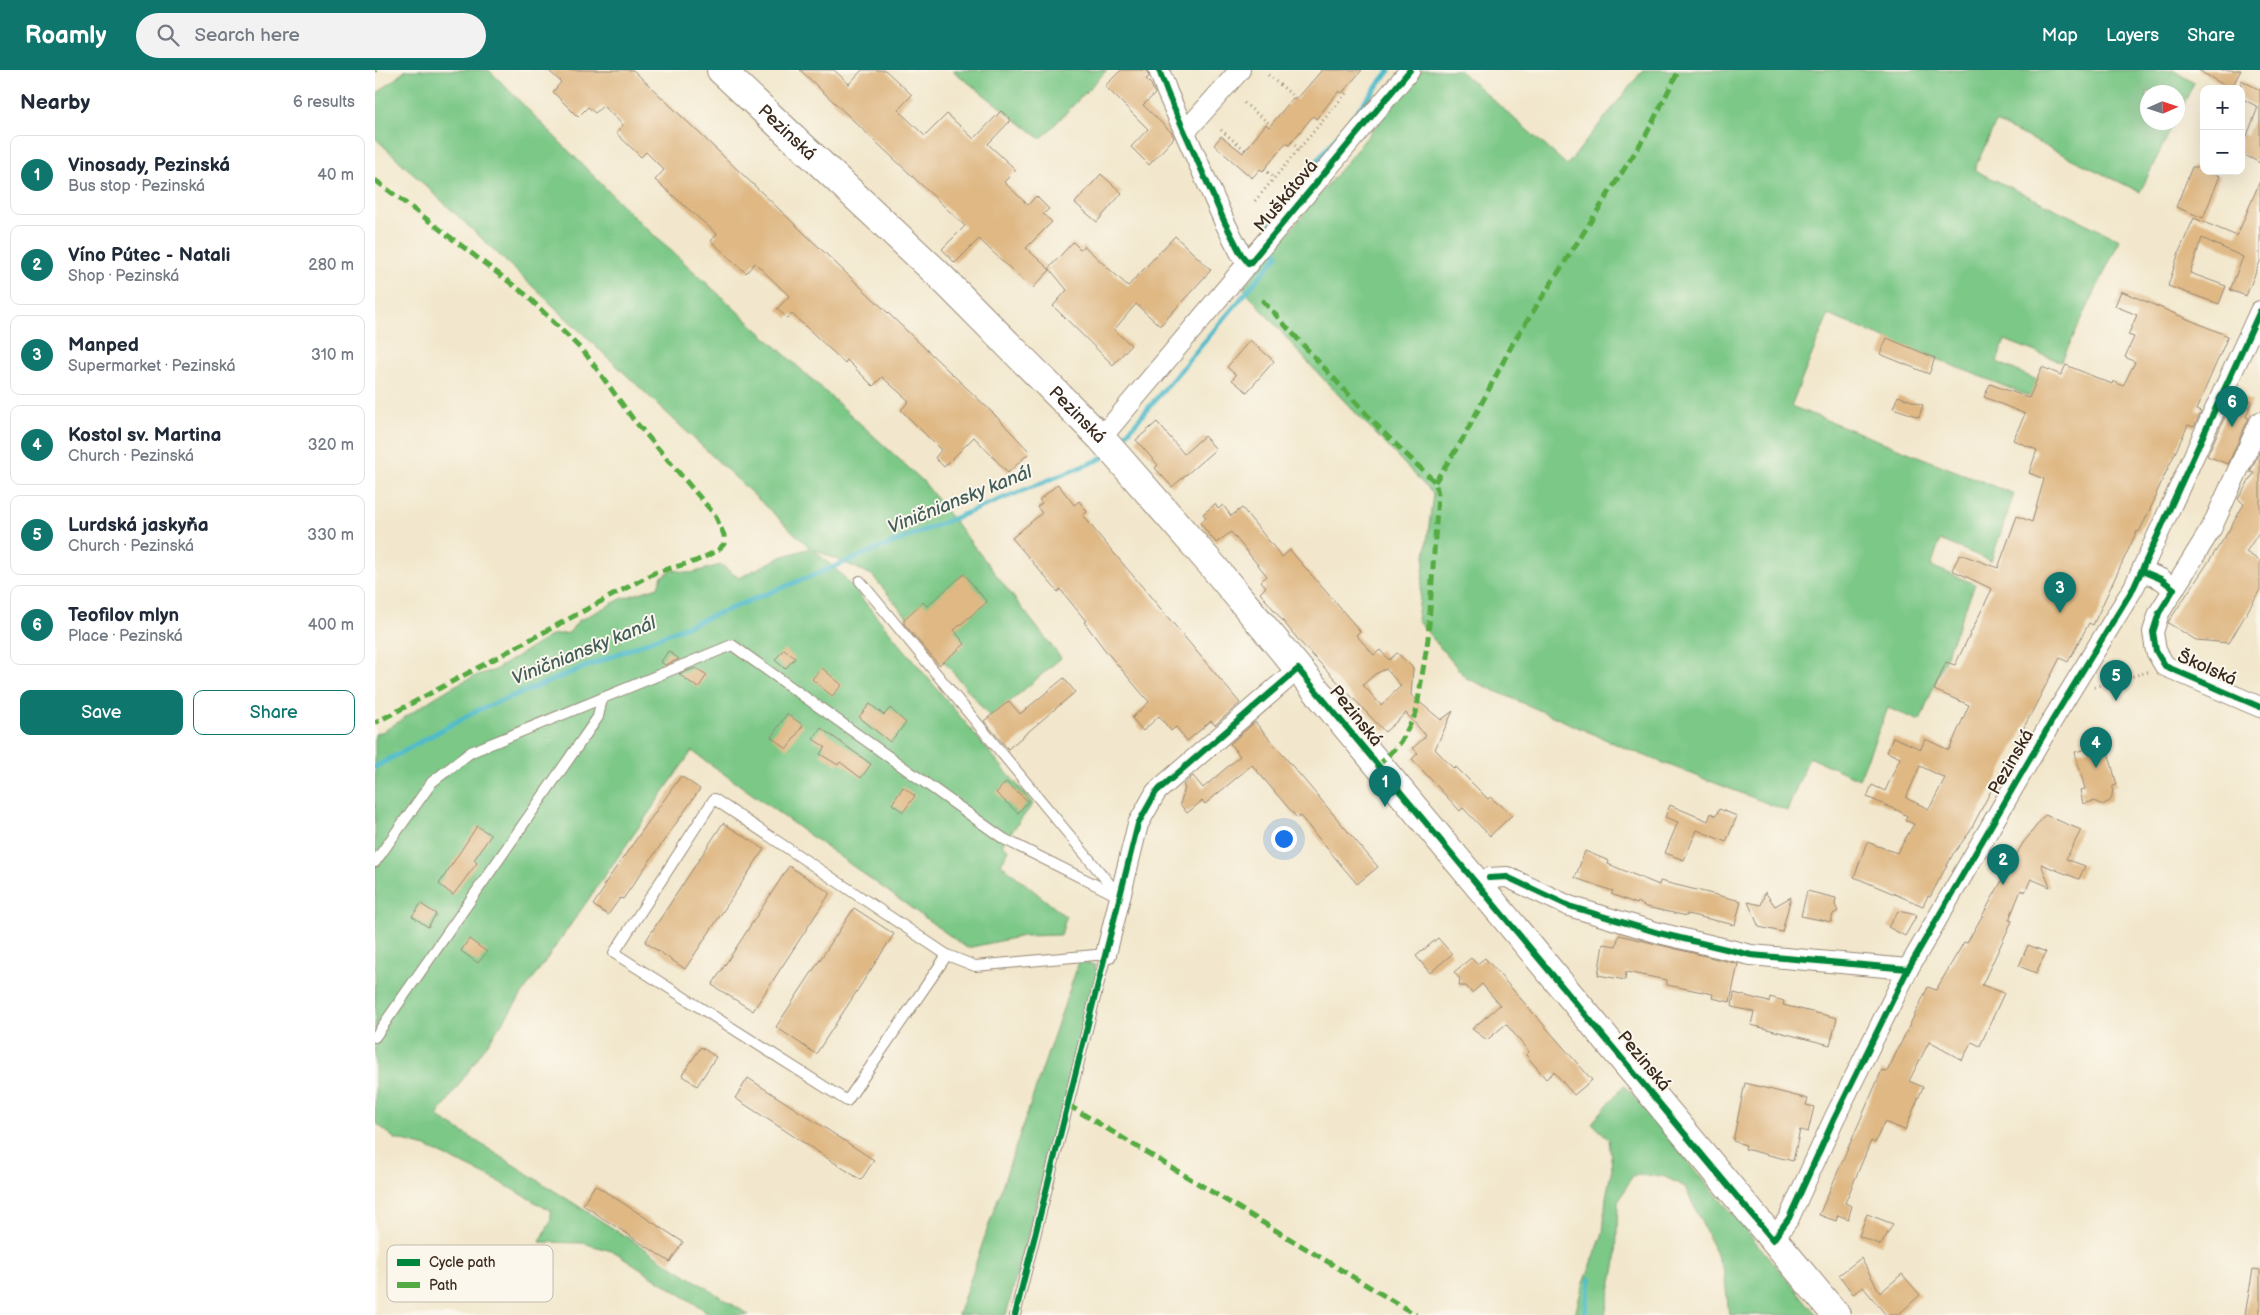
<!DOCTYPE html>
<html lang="en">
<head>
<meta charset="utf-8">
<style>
	body { margin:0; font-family:"Balsamiq Sans",sans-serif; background:#f2f2f3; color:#1f2937 }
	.controls { position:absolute; right:15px; top:15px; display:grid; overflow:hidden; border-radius:10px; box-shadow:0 5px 20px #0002 }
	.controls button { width:45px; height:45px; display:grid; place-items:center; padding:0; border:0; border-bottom:1px solid #e0e1e3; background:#fff; color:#1f2937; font:25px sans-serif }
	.compass { position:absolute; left:1765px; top:15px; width:45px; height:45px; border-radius:50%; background:#fff; box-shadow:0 5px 20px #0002; rotate:87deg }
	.you { position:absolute; left:908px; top:768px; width:18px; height:18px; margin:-12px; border:4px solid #fff; border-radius:50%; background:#1a73e8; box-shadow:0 0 0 8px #1a73e833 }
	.badge { display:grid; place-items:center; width:32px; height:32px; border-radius:50%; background:#0f766e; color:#fff; font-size:16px; font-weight:700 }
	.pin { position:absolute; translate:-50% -41px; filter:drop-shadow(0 1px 2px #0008) }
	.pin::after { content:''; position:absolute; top:26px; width:18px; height:15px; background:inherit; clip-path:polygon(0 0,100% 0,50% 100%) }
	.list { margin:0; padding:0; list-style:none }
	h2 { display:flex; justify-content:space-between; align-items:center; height:65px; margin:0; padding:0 20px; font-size:21px }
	h2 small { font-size:16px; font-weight:400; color:#747a83 }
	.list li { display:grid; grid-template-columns:32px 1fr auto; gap:15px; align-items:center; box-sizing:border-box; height:80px; margin:0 10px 10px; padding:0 10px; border:1px solid #e0e1e3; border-radius:10px }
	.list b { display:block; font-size:19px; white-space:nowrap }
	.list p { margin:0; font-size:16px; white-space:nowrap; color:#747a83 }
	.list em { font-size:16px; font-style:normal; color:#747a83 }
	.actions { display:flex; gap:10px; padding:15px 20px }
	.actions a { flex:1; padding:11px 0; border:1px solid #0f766e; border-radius:10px; text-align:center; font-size:18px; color:#0f766e }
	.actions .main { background:#0f766e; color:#fff }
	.icon { flex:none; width:28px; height:28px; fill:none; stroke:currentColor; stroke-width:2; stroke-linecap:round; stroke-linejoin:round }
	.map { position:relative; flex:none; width:1885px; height:1245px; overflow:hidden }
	header { display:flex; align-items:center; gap:30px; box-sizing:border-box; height:70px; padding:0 25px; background:#0f766e; color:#fff }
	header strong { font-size:24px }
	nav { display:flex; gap:28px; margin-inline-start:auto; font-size:18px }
	.search { width:350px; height:45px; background:#f2f2f3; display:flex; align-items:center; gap:12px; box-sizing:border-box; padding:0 18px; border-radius:28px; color:#747a83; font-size:19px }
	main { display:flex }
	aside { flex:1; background:#fff }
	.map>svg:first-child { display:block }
</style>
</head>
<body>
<header>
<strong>Roamly</strong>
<div class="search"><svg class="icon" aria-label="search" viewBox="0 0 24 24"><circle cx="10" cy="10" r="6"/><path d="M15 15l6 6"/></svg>Search here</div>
<nav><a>Map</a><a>Layers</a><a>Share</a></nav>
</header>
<main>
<aside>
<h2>Nearby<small>6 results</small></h2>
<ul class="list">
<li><span class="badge">1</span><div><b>Vinosady, Pezinská</b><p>Bus stop · Pezinská</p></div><em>40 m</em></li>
<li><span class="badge">2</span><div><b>Víno Pútec - Natali</b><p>Shop · Pezinská</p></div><em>280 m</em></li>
<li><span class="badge">3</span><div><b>Manped</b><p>Supermarket · Pezinská</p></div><em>310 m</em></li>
<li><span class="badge">4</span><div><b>Kostol sv. Martina</b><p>Church · Pezinská</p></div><em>320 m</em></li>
<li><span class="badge">5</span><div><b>Lurdská jaskyňa</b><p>Church · Pezinská</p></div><em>330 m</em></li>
<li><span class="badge">6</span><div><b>Teofilov mlyn</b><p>Place · Pezinská</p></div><em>400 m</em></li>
</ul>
<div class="actions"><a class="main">Save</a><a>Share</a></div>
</aside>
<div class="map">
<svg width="1885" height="1245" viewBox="0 0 1885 1245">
	<rect width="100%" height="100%" fill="#fbf7ec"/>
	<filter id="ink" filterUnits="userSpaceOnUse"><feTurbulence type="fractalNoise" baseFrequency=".02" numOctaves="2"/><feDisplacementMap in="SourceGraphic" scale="10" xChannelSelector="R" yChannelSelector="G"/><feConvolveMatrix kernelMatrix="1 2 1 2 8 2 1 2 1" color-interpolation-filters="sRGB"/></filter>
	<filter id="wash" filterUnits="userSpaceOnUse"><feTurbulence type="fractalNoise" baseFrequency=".0096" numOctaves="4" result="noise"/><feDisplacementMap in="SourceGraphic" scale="20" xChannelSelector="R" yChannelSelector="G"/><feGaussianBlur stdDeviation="1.12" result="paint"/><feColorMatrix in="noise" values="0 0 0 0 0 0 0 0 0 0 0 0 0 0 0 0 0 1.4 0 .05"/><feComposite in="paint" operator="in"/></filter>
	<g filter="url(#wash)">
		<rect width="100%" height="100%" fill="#f2e7cc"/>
		<g fill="#7bc887" stroke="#5b7952">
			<path d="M31 0H114L256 144 548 411 686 588 616 648 497 505 438 479 468 506 658 734 627 774 634 780 626 794 691 847 686 865 648 866 592 878 317 681 62 1046 374 1245H337L240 1182 208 1173 165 1172 176 1150V1141L121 1110 51 1077 20 1069 0 1052V664L9 661C38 643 85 606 118 601L177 565 194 563 203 551 246 529 283 517 287 506 298 500 316 503 346 495 364 508 406 487 435 478 0 68V25Z"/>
			<path d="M577 0H732L666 69Z"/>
			<path d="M1047 0H1084L1192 95 1268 0H1798L1819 13 1803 46 1802 22H1772V52L1799 53 1765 122 1621 52 1599 100 1745 170 1686 292 1630 270 1622 292 1662 310 1656 327 1453 245 1416 336 1639 424 1616 491 1565 470 1556 496 1600 514 1545 651 1513 638 1484 709 1434 687 1412 741 1250 678 1091 608 1042 550 1058 424 935 295 868 218Z"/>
			<path d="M704 892 720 895 722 907 631 1245H583Z"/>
			<path d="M1249 1015 1442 1245H1354L1349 1201 1310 1117 1288 1106 1258 1105 1243 1132 1241 1192 1230 1245H1200L1206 1221 1228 1163 1231 1127 1237 1098 1234 1069 1217 1053Z"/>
		</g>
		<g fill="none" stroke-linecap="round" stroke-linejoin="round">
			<g stroke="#4fbbca" stroke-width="5">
				<path d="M895 157 894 151 1015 0"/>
				<path d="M742 375 902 186 898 170"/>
				<path d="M0 697 101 641 721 391 730 386"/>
				<path d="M1210 1245 1215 1209"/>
			</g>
		</g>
		<g id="blocks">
			<g fill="#dfb884" fill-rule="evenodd">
				<path d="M173 0H258L619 344 655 382 633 403 599 367 569 397 560 388 566 380 526 340 534 331 507 307 498 316 472 290 470 293 417 244 412 248 402 239 414 226 380 193 371 203 336 171 342 164 280 110 289 100 271 82 266 87 241 63 248 55 228 36 220 43 213 37 203 47 178 22 186 12Z"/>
				<path d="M425 0H459L474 14 487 0H510L537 25 523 40 550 66 572 44 599 69 626 41 636 50 613 74 641 100 629 112 653 135 661 126 674 139 668 144 677 152 651 178 675 200 657 219 604 169 580 193 567 179 590 156Z"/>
				<path d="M746 0H772L774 7 771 9 776 14 780 24 768 35 797 63 799 68 774 95 756 77 773 59 730 16Z"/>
				<path d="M947 0H987L967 23 964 21 941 49 938 46 914 75 911 73 888 101 885 99 877 108 839 75 846 66 868 83 891 54 894 57 918 28 921 30Z"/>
				<path d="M1823 0H1866L1856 19Z"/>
				<path d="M1866 10 1885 20V93L1866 83V64L1872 66 1883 37 1866 28Z"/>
				<path d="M1817 97H1823L1829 101 1845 106 1828 148 1801 137Z"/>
				<path d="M726 104 747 123 722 152 700 133Z"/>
				<path d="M1885 111V192L1871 226 1855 220 1868 187 1827 168 1815 203 1851 216 1844 234 1793 216 1804 182 1819 148 1862 166Z"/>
				<path d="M800 166 836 200 785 256 761 234 739 260 756 275 738 295 678 236 692 220 674 198 698 172 705 179 709 176 753 216Z"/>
				<path d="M1746 221 1853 266 1821 340 1826 342 1819 357 1813 355 1781 424 1782 425 1764 462 1762 461 1718 555 1714 553 1693 592 1685 588 1594 763 1578 784 1555 827 1553 826 1548 836 1479 807 1492 772 1522 783 1539 754 1530 750 1532 746 1524 741 1492 727 1497 715 1510 721 1525 688 1512 682 1518 667 1546 679 1550 669 1574 680 1594 635 1559 620 1571 592 1580 595 1617 519 1577 500 1585 484 1623 498 1642 446 1657 452 1669 409 1654 403 1662 380 1638 370 1650 344 1609 327 1615 314 1654 328 1667 297 1686 305 1691 295 1737 314 1738 311 1748 316 1760 292 1750 287 1759 267 1753 265 1762 245 1740 236ZM1545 696 1570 708 1554 739 1531 728Z"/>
				<path d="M1512 268 1560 288 1554 304 1505 284Z"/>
				<path d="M875 270 899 291 872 322 857 310 861 305 852 297Z"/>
				<path d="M1860 325 1877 331 1871 347 1874 348 1853 394 1832 386Z"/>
				<path d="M1523 326 1548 335 1544 347 1518 338Z"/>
				<path d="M782 352 809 384 829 366 841 379 797 417 780 398 783 395 761 370Z"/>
				<path d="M1885 381V461L1871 482 1885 491V520L1854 573 1821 570 1793 553 1794 551 1850 467 1869 434 1863 429 1879 403 1875 402Z"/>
				<path d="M683 414 699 435 704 431 712 442 708 445 722 463 865 633 840 655 836 651 812 671 801 657 796 661 784 646 768 661 757 648 774 632 730 580 709 552 711 551 685 519 683 522 637 468 667 443 662 437 667 433 664 430Z"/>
				<path d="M840 434 843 439 848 435 856 446 867 438 907 487 915 480 985 561 981 565 999 585 1005 580 1014 590 1022 583 1031 591 1038 598 1036 625 1066 650 1078 641 1060 679 1079 699 1081 697 1113 729 1115 727 1137 745 1115 766 1088 738 1085 741 1037 689 1043 683 1038 678 1051 666 1031 643 1010 662 926 573 885 523 891 517 886 511 892 506 856 462 841 473 825 453 831 448 828 444ZM1011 599 1026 616 1006 635 988 615 1000 604Z"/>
				<path d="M589 504 612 532 579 560 590 574 564 595 529 554V549L548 532 552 536Z"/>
				<path d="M409 579 420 588 410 599 400 590Z"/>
				<path d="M293 581 304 589 290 595 286 592Z"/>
				<path d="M321 598 332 605 323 618 304 604Z"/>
				<path d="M447 598 467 615 457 626 437 609Z"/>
				<path d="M689 608 700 622 633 679 609 651 634 631 645 644Z"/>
				<path d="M495 634 509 645 515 638 531 653 515 672 484 647Z"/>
				<path d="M412 644 428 655 412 679 396 667Z"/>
				<path d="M880 652 1003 797 982 814 925 746 922 748 877 695 830 734 827 731 812 743 805 734 810 718 808 715 818 706 828 718 865 686 855 674Z"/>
				<path d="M446 658 496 694 486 708 465 692 463 695 445 684 450 677 438 669Z"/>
				<path d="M1731 674 1742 715 1738 716 1737 727 1735 731 1727 735 1719 731 1708 734 1705 720 1710 719 1700 682Z"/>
				<path d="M306 706 325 719 248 829 245 828 233 845 218 835 230 817 228 816Z"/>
				<path d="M631 712 653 731 643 743 621 723Z"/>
				<path d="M528 717 540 726 528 742 517 734Z"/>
				<path d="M1295 735 1333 751 1336 743 1341 746 1344 739 1362 746 1351 772 1322 760 1309 790 1290 783 1303 752 1290 747Z"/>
				<path d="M1670 745 1706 760 1691 789 1710 796 1704 809 1666 794 1675 817 1656 809 1650 822 1646 820 1634 850 1637 851 1607 915 1629 923 1605 976 1597 972 1587 990 1554 972 1534 1011 1548 1017 1530 1060 1509 1052 1500 1073 1496 1071 1470 1133 1477 1136 1473 1149 1463 1145 1461 1151 1444 1145 1507 1000 1512 1002 1553 917 1561 920 1589 872 1592 873 1648 773Z"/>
				<path d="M348 753 389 779 310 899 270 872Z"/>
				<path d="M102 756 116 765 99 790 102 793 78 825 64 814Z"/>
				<path d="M1210 781 1234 791 1233 794 1284 815 1285 811 1366 831 1360 855 1312 844V846L1271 837 1263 832 1262 834 1236 824 1238 821 1200 808Z"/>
				<path d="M414 796 455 823 378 941 337 915Z"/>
				<path d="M1432 821 1461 828 1460 835 1463 841 1458 844 1456 852 1426 846Z"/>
				<path d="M1390 822 1400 836 1416 827 1407 862 1384 857 1373 832 1386 835Z"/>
				<path d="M46 834 61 844 53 857 37 846Z"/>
				<path d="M479 838 519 864 441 984 401 957Z"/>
				<path d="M1523 841 1542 845 1530 866 1513 857Z"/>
				<path d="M1244 865 1363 894 1355 932 1337 928 1338 924 1292 915V910L1251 902 1250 910 1223 905 1228 874 1241 876Z"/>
				<path d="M1063 868 1077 884 1055 903 1041 886Z"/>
				<path d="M94 869 112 882 103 893 86 881Z"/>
				<path d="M1653 875 1671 882 1661 903 1644 896Z"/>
				<path d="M1096 888 1102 894 1110 888 1217 1010 1199 1025 1179 1002 1171 1009 1151 985 1154 982 1131 954 1112 970 1097 959 1125 935 1107 914 1097 923 1091 916H1084L1085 909 1079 902Z"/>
				<path d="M1359 923 1394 932 1395 927 1409 931 1408 935 1462 948 1455 975 1376 955 1379 942 1357 937Z"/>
				<path d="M326 977 341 987 322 1016 307 1005Z"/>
				<path d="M373 1008 499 1090 486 1110 360 1028Z"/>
				<path d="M1370 1013 1433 1029 1431 1035 1439 1037 1433 1062 1425 1060 1418 1091 1370 1079 1371 1075 1358 1071Z"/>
				<path d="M220 1115 308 1172 295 1192 208 1135Z"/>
				<path d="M1492 1144 1518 1154 1506 1175 1484 1166Z"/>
				<path d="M1486 1188 1505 1223 1527 1204 1545 1225 1523 1245H1511L1488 1217 1478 1224 1464 1205Z"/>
				<path d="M1878 1199 1885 1200V1245H1870Z"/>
			</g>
		</g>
	</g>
	<g filter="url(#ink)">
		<use href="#blocks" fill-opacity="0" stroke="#968875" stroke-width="1"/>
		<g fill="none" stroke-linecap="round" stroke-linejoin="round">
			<g stroke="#968875" stroke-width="12">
				<g id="service">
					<path d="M485 511 742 823"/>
					<path d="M0 792 57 712 96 682 357 575 629 769 745 827"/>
					<path d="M572 885 472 1031 239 883 339 729 572 885 600 896 731 884 640 1245"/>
					<path d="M0 967 223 647 227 628"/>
				</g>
			</g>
			<g stroke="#968875" stroke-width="22">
				<g id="minor">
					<path d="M784 0 792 22 850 153 866 184 874 194"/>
					<path d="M810 62 865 0"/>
					<path d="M1885 352 1836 459 1784 543 1778 562 1781 581 1790 596 1885 637"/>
					<path d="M726 368 1035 0"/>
					<path d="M1767 501 1786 509 1799 519"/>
					<path d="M1103 815 1114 808 1132 807 1194 836 1284 863 1376 885 1533 899"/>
					<path d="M731 884 763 754 781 722 923 599"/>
					<path d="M1398 1170 1414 1148 1459 1049 1533 899 1678 649 1759 517 1885 241"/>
				</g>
			</g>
			<g stroke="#968875" stroke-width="30">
				<g id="secondary">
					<path id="s1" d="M346 0 562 203 726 368 837 495 1461 1245"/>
				</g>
			</g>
			<g stroke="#968875" stroke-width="3" stroke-dasharray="1 4" stroke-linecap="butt">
				<path d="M946 0 949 3"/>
				<path d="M893 5 922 29"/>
				<path d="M869 33 896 55"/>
				<path d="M846 60 870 80"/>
				<path d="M916 72 924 79"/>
				<path d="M889 99 900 108"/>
				<path d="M880 131 972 22 970 20"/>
				<path d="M1736 612 1741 630"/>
				<path d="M1719 617 1773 602"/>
			</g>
			<use href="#service" stroke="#fff" stroke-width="10"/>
			<use href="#minor" stroke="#fff" stroke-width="20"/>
			<use href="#secondary" stroke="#fff" stroke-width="28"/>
			<g stroke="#55ab43" stroke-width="5" stroke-dasharray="10 5" stroke-linecap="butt">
				<path d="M0 1 1 0"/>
				<path d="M0 110 150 224 210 283 258 349 340 445 349 465V474L342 481 321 491 279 503 0 653"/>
				<path d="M887 230 1007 361 1060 412 1063 424 1053 569 1041 643 1026 672 1003 696"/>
				<path d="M1060 412 1089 367 1138 273 1271 65 1304 0"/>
				<path d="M693 1035 1041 1245"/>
			</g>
			<g stroke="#fbf7ec" stroke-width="9">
				<g id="cycleway">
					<path d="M784 0 792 22 850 153 866 184 874 194 1035 0"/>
					<path d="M1767 501 1786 509 1799 519 1784 543 1778 562 1781 581 1790 596 1885 637"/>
					<path d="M1114 808 1132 807 1194 836 1284 863 1376 885 1533 899"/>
					<path d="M640 1245 763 754 781 722 923 599 1398 1170 1414 1148 1459 1049 1533 899 1678 649 1759 517 1885 241"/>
				</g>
			</g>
			<use href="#cycleway" stroke="#00873e" stroke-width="6"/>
		</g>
	</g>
	<g text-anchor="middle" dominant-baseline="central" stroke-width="4" stroke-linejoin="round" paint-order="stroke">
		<g font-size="18" fill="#3b2a1e" stroke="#fbf7ec">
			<text stroke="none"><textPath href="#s1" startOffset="91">Pezinská</textPath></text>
			<text transform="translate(911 126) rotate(-50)">Muškátová</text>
			<text stroke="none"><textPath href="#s1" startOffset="496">Pezinská</textPath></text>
			<text transform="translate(1832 598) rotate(24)">Školská</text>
			<text transform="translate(981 646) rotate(51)">Pezinská</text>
			<text transform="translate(1636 692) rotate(-60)">Pezinská</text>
			<text transform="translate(1269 991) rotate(50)">Pezinská</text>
		</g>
		<g font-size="19" font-style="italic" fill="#425d5a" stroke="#fbf7ec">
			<text transform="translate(585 430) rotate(-22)">Viničniansky kanál</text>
			<text transform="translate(209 581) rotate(-22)">Viničniansky kanál</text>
		</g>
	</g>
	<rect x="12" y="1175" width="166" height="57" rx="8" fill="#fbf7ec" stroke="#c1baae" stroke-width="1"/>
	<rect x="22" y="1189" width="23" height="7" fill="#00873e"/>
	<rect x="22" y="1212" width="23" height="6" fill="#55ab43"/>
	<g font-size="14" fill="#3b2a1e">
		<text x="54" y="1197">Cycle path</text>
		<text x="54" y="1220">Path</text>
	</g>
</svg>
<div class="controls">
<button>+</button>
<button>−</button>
</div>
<svg class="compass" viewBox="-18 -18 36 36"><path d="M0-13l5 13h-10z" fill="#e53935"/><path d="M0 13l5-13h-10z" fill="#747a83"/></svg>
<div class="you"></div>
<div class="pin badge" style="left:1010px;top:737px">1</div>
<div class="pin badge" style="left:1628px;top:815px">2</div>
<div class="pin badge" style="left:1685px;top:543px">3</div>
<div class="pin badge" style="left:1721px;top:698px">4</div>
<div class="pin badge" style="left:1741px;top:631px">5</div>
<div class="pin badge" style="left:1857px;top:357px">6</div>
</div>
</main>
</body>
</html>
